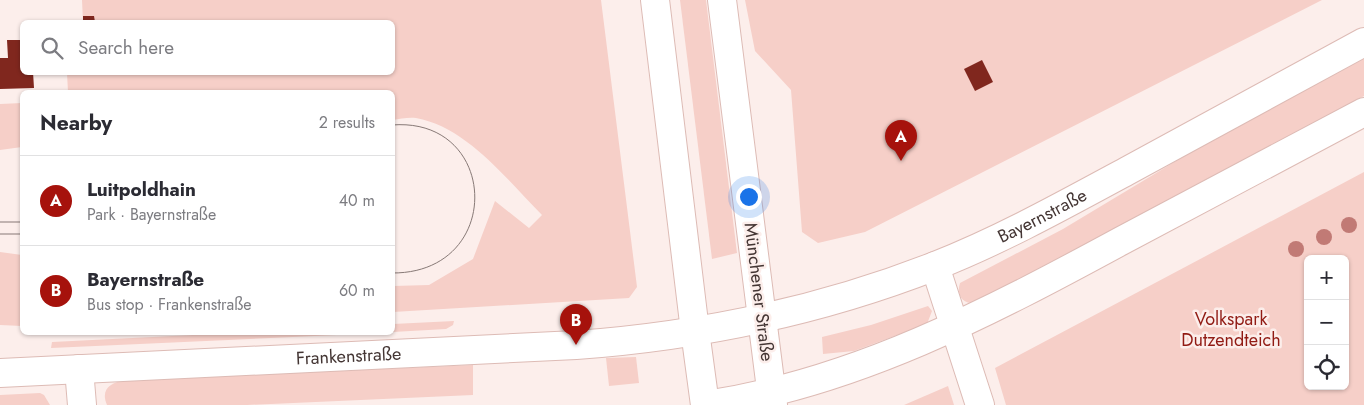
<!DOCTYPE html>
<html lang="en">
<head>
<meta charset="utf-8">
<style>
	body { margin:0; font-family:Jost,sans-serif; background:#f7f7f7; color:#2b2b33 }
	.controls { position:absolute; right:15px; bottom:15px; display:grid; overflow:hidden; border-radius:8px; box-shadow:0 1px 4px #0004 }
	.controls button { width:45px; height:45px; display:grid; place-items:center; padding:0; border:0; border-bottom:1px solid #e1e1e2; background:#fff; color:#2b2b33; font:25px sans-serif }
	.you { position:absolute; left:748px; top:196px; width:18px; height:18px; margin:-12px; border:4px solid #fff; border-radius:50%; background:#1a73e8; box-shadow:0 0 0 8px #1a73e833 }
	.badge { display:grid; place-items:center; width:32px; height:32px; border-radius:50%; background:#a6120c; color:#fff; font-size:16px; font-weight:700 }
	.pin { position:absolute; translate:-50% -41px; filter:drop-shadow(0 1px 2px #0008) }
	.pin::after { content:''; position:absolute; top:26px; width:18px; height:15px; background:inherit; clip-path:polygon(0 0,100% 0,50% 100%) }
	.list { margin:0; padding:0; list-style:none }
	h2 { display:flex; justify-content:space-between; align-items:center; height:65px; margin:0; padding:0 20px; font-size:21px }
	h2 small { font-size:16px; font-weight:400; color:#7c7c81 }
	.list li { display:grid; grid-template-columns:32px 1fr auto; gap:15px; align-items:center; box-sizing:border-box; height:90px; padding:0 20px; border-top:1px solid #e1e1e2 }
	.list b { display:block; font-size:19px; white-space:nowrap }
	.list p { margin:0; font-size:16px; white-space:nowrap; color:#7c7c81 }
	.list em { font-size:16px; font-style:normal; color:#7c7c81 }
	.icon { flex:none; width:28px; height:28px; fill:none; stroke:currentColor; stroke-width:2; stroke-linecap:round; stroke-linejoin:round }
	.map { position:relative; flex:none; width:1364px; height:405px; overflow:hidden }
	.search { position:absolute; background:#fff; box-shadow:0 1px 4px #0004; left:20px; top:20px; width:375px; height:55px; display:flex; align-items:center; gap:12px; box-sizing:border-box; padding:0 18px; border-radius:8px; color:#7c7c81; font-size:19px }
	.panel { position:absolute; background:#fff; box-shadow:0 1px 4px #0004; left:20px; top:90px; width:375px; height:245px; border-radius:8px }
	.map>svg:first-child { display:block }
</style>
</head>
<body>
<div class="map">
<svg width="1364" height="405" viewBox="0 0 1364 405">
	<rect width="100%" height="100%" fill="#fceeeb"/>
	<g fill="#f6cfc8" fill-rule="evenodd">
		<path d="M82 0H601L637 287 629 298 393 312V286L429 285 473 259 495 201 529 228 542 215C507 180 467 127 416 118 408 117 400 119 393 120L392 92H68L67 73 392 72V22H83Z"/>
		<path d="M680 0H706L737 253 712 259Z"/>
		<path d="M745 0H1322L865 232 818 243 802 232 791 90 755 51Z"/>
		<path d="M1364 56V96L977 303C963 305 956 296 960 283L1063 229 1241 122Z"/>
		<path d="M22 103V147L0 150V104Z"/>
		<path d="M1364 172V405H1006L995 368ZM1308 259H1345V386H1308Z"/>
		<path d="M0 252 22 255V326L0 325Z"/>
		<path d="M928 306 932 311 927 324 854 351 823 354 822 337 871 325Z"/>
		<path d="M454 321 453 325 446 329 393 332V324Z"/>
		<path d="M233 333H381L51 348 52 342Z"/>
		<path d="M636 357 639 383 609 386 606 358Z"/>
		<path d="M473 365V395L247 405H107C100 389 111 382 126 380Z"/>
		<path d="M948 386 954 405H904Z"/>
		<path d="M40 393 44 395 50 405H0V395Z"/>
	</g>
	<g fill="#80271e">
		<path d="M83 16H94L95 22H83Z"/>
		<path d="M7 40H22V72H33L34 88 0 89V58H8Z"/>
		<path d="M982 60 993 82 975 91 964 69Z"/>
	</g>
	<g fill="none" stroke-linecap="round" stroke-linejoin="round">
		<g stroke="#ddbbb5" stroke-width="30">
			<path id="minor" d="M935 266 980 405"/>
		</g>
		<g stroke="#ddbbb5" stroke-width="30">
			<g id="secondary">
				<path d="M655 0 695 331"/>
				<path d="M722 0 762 318"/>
			</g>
		</g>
		<g stroke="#ddbbb5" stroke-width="30">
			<g id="primary">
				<path d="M762 318 773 405"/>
				<path d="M695 331 705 405"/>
				<path d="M79 369 82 405"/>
				<path id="s1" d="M0 373 576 345C698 336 820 311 935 266 1001 240 1064 205 1127 171 1206 128 1285 85 1364 42"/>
				<path d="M706 405C855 383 990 312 1121 241 1202 198 1283 155 1364 112"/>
			</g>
		</g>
		<use href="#minor" stroke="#fff" stroke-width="28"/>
		<use href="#secondary" stroke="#fff" stroke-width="28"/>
		<use href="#primary" stroke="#fff" stroke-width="28"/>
		<g stroke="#877976" stroke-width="1">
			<path d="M392 125C500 116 505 274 392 273"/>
			<path d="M0 222H22"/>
			<path d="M0 234H22"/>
		</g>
	</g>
	<g fill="#c17a75">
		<circle cx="1349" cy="225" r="8"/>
		<circle cx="1324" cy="237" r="8"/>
		<circle cx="1296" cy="249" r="8"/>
	</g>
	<g text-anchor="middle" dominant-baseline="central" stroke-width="5" stroke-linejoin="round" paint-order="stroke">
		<g font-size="18" fill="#433533" stroke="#fceeeb">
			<text stroke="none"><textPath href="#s1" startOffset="1064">Bayernstraße</textPath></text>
			<text transform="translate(759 292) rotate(83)">Münchener Straße</text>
			<text stroke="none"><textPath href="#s1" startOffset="349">Frankenstraße</textPath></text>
		</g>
		<g font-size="18" fill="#911b14" stroke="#fceeeb">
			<text x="1231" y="319">Volkspark<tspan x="1231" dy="21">Dutzendteich</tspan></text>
		</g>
	</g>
</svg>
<div class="controls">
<button>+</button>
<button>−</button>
<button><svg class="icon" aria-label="locate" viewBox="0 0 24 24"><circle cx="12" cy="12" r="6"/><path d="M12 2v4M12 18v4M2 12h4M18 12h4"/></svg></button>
</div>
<div class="you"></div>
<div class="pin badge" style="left:901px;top:161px">A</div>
<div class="pin badge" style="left:576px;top:345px">B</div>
<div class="search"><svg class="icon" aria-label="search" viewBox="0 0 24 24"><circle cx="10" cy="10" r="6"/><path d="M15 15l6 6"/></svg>Search here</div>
<section class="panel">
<h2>Nearby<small>2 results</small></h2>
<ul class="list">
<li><span class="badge">A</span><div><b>Luitpoldhain</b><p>Park · Bayernstraße</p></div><em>40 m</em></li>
<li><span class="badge">B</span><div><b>Bayernstraße</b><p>Bus stop · Frankenstraße</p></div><em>60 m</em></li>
</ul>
</section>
</div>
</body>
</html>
